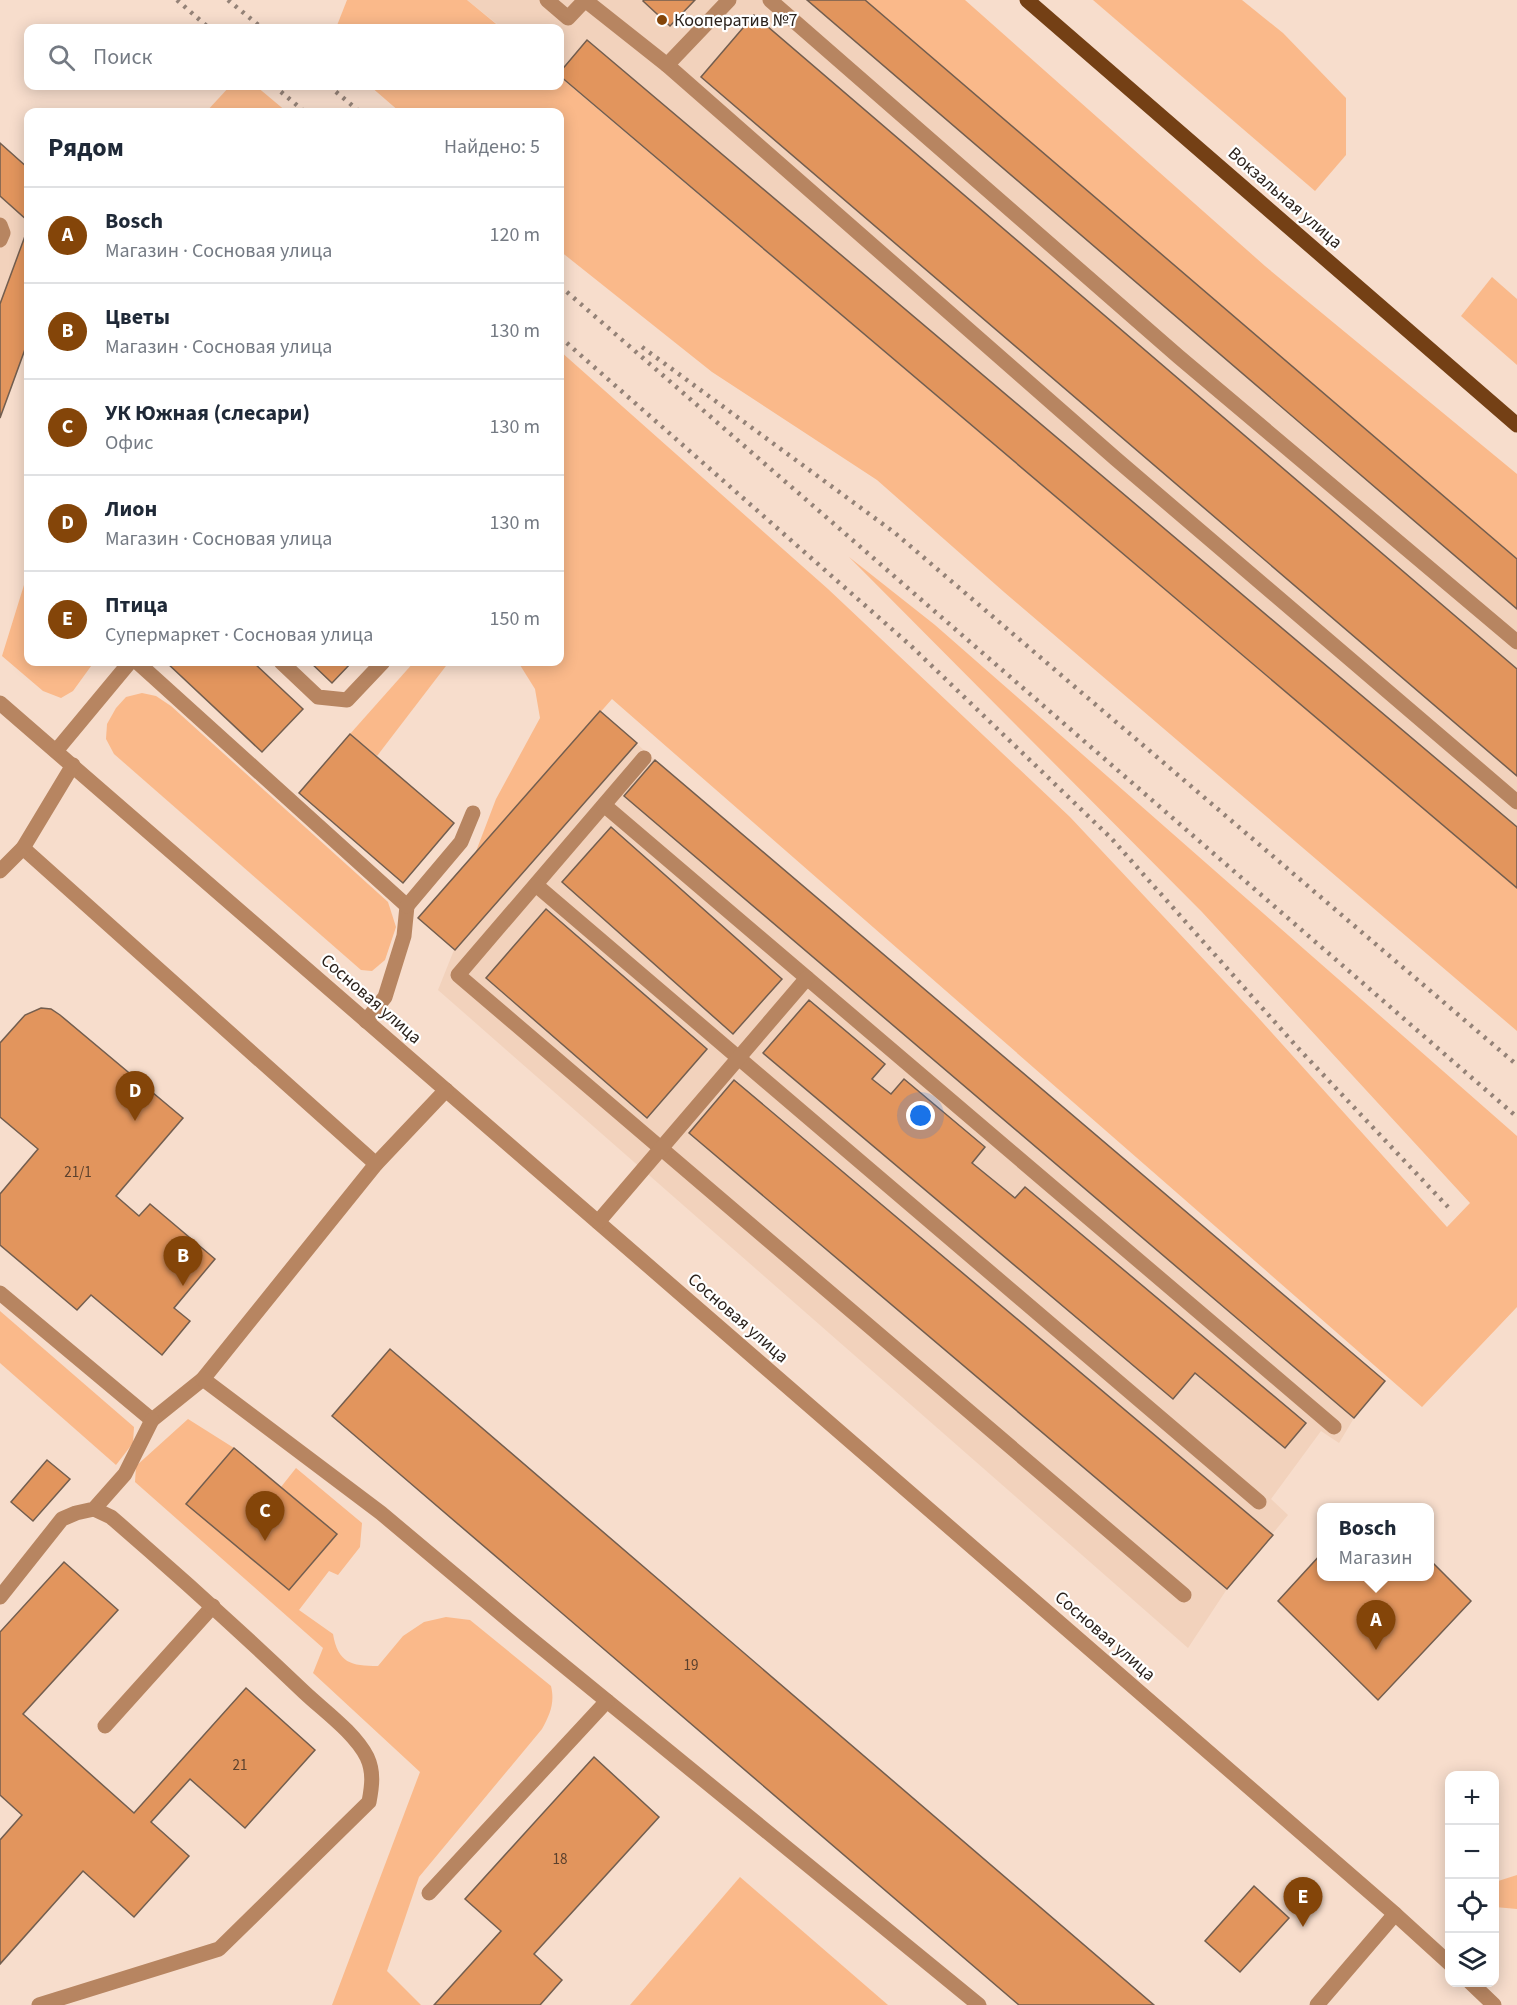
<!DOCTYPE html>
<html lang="ru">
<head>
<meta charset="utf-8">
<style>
	body { margin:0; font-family:"Source Sans 3",sans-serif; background:#f2f2f3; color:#1f2937 }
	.controls { position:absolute; right:18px; bottom:18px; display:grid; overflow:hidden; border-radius:12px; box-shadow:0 3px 15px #0003 }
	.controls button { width:54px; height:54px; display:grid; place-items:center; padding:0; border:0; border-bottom:2px solid #e0e1e3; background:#fff; color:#1f2937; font:30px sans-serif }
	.you { position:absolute; left:921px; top:1116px; width:21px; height:21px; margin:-15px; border:4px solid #fff; border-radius:50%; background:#1a73e8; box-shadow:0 0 0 9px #1a73e833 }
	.badge { display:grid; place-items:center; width:39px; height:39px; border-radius:50%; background:#844509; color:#fff; font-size:20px; font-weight:700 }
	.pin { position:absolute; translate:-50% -50px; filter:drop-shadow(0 2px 3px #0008) }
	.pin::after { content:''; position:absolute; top:32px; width:21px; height:18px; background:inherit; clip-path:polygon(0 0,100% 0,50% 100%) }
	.popup { position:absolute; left:1317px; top:1503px; width:117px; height:78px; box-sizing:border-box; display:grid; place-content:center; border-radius:12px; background:#fff; filter:drop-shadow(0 2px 4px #0005); font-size:20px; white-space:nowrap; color:#747a83 }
	.popup b { font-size:22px; color:#1f2937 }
	.popup::after { content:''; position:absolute; left:50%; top:100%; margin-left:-12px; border:12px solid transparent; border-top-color:#fff }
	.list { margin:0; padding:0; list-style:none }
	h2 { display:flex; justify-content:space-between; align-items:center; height:78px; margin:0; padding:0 24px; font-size:26px }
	h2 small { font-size:20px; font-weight:400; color:#747a83 }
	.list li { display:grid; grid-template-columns:39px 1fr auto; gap:18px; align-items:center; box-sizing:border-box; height:96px; padding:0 24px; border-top:2px solid #e0e1e3 }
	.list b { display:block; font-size:22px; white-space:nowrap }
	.list p { margin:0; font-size:20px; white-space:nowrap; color:#747a83 }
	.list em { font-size:20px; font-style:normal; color:#747a83 }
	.icon { flex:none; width:33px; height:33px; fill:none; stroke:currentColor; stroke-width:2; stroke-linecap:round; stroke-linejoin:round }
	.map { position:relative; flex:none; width:1517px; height:2005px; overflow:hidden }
	.search { position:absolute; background:#fff; box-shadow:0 3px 15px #0003; left:24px; top:24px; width:540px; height:66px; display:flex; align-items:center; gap:15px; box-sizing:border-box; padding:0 21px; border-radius:12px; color:#747a83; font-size:22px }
	.panel { position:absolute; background:#fff; box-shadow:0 3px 15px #0003; left:24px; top:108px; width:540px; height:558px; border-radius:12px }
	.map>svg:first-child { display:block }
</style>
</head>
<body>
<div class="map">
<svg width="1517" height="2005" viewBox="0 0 1517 2005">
	<rect width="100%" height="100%" fill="#f7ddcc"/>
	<g fill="#f2d2bc">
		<path d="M467 0H865L1517 559V888L560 76V28H502Z"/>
		<path d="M0 143 28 168V341L0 418Z"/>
		<path d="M600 711 655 760 1385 1381 1354 1418 1339 1443 1321 1431 1271 1499 1288 1515 1227 1589 1188 1648 438 990 454 950 418 918Z"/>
	</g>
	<g fill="#fab98a">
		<path d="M347 0H467L501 28H336Z"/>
		<path d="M864 0H965L1265 266 1517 474V559Z"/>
		<path d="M1093 0H1242L1283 33 1346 98V155L1315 191Z"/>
		<path d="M560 77 1517 888V1031L1004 592 877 480 712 372 560 251V112H400L370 86H560Z"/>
		<path d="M230 86H256L287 112H206Z"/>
		<path d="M1492 277 1517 299V365L1461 316Z"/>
		<path d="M560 351 828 589 1070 817 1254 1013 1447 1227 1470 1203 1202 912 849 557 935 625 1517 1136V1307L1422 1407 612 699 475 854 496 799 540 718 535 689 520 665 514 662H560Z"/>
		<path d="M28 572V662H94L73 691 61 698 43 691 2 656Z"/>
		<path d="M414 662H449L377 756 350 734Z"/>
		<path d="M142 693 156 696 171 706 388 902 396 927 385 960 372 971 361 970 114 754 106 739 107 724 116 708 126 697Z"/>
		<path d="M0 1311 134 1427 133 1443 116 1465 0 1363Z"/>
		<path d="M188 1419 234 1448 187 1504 289 1590 337 1534 281 1487 296 1468 362 1523 360 1547 338 1575 329 1571 299 1610 333 1634C338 1663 351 1666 378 1666L403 1636 424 1622 446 1617 470 1620 551 1686C555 1703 550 1714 542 1729L419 1877 387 1971 421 2005H332L420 1772 313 1673 323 1648 135 1482 136 1466Z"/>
		<path d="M1517 1875V1909L1495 1907V1882Z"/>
		<path d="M740 1877 888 2005H630Z"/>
	</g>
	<g fill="#e2955d" stroke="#735e4f" stroke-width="1.5">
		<path d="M644 0H695L670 26 643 1Z"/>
		<path d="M807 0H865L1517 559V609Z"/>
		<path d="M754 15 1517 669V776L701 77Z"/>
		<path d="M587 40 1517 827V888L560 76V72Z"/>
		<path d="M0 143 28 168V221L0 196Z"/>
		<path d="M28 228V341L0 418V304Z"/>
		<path d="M166 662H253L303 709 262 752Z"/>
		<path d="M310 662H352L332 683Z"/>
		<path d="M600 711 637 743 455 950 418 918Z"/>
		<path d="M350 734 454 823 403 883 299 793Z"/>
		<path d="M655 760 1385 1381 1354 1418 624 796Z"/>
		<path d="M611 827 782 979 733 1034 562 882Z"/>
		<path d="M546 909 707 1049 647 1118 486 978Z"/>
		<path d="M809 1000 885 1064 872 1079 891 1094 904 1079 985 1147 972 1163 1015 1198 1025 1187 1306 1423 1285 1448 1195 1373 1173 1399 763 1053Z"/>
		<path d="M41 1008 51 1009 60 1015 183 1118 116 1196 139 1216 150 1204 215 1259 174 1308 190 1321 162 1355 91 1295 77 1310 0 1245V1194L38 1149 0 1117V1043L25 1015Z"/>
		<path d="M734 1080 1273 1535 1227 1589 689 1133Z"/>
		<path d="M390 1349 1154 2005H1019L409 1482 332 1416Z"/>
		<path d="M234 1448 337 1534 289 1590 186 1504Z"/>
		<path d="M47 1460 70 1479 33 1521 11 1502Z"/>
		<path d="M1322 1553V1576H1430V1560L1471 1601 1378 1700 1278 1601Z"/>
		<path d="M64 1562 118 1610 23 1714 134 1813 246 1688 315 1750 245 1828 190 1779 151 1822 189 1856 134 1917 83 1871 0 1964V1840L22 1815 0 1795V1632Z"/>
		<path d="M594 1757 659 1817 534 1954 562 1980 540 2005H434L501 1931 465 1899Z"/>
		<path d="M1254 1886 1289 1918 1240 1972 1205 1941Z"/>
	</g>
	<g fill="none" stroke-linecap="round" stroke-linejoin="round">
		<g stroke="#b78561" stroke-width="15">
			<path d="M547 0 568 18 585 0 667 65 1116 459 1517 802"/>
			<path d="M770 0 1179 357 1517 642"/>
			<path d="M667 65 729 0"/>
			<path d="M0 225 3 233 0 240"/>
			<path d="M137 662 407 906 404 936 385 997 366 1021"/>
			<path d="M281 662 318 697 347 700 383 662"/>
			<path d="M0 703 1395 1914 1450 1964"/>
			<path d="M56 751 130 662"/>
			<path d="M644 758 458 975 1184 1595"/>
			<path d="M604 805 1334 1427"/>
			<path d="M23 848 376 1164"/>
			<path d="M0 871 23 848 73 765"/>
			<path d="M536 885 1259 1502"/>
			<path d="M407 906 461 842 473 813"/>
			<path d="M598 1222 807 978"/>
			<path d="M0 1293 152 1420 203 1379 376 1164 446 1090"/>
			<path d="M203 1379 381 1513 525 1634 979 2005"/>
			<path d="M0 1597 62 1519 76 1513 94 1509 125 1474 152 1420"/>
			<path d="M105 1726 213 1606"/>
			<path d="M429 1893 607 1701"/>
			<path d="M1470 1982 1494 2005"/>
			<path d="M39 2005 219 1949 369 1802C372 1786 374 1772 367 1757 354 1732 324 1711 304 1692 241 1632 177 1574 111 1517L94 1509"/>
			<path d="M1317 2005 1395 1914"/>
		</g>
		<path stroke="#744015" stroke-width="15" d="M1027 0 1517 425"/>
		<g stroke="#948277" stroke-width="4.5" stroke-dasharray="3 6" stroke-linecap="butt">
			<path d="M177 0 209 28"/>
			<path d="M228 0 262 28"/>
			<path d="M274 86 305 112"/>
			<path d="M329 86 360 112"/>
			<path d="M560 286 1517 1117"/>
			<path d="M560 337 910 645 1111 838 1297 1047 1448 1207"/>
			<path d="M642 347 895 533 1517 1065"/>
		</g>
	</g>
	<circle fill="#844509" stroke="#fff" stroke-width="2" cx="662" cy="20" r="6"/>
	<g text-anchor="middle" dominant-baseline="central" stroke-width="4.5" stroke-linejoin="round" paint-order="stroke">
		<g font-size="15" fill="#5a402d">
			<text x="78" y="1172">21/1</text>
			<text x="691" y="1665">19</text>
			<text x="240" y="1765">21</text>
			<text x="560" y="1859">18</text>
		</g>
		<g font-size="18" fill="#2c231d" stroke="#fff" text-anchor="start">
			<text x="674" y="20">Кооператив №7</text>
		</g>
		<g font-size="18" fill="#2c231d" stroke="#fff">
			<text transform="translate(1285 198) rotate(41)">Вокзальная улица</text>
			<text transform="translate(371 999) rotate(41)">Сосновая улица</text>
			<text transform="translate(738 1318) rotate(41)">Сосновая улица</text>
			<text transform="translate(1105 1636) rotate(41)">Сосновая улица</text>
		</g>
	</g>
</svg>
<div class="controls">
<button>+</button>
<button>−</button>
<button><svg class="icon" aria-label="locate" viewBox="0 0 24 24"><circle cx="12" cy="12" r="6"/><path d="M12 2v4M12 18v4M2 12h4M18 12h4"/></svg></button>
<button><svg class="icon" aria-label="layers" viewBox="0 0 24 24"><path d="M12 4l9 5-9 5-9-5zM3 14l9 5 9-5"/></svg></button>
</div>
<div class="you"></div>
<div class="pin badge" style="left:1376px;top:1650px">A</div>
<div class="popup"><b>Bosch</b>Магазин</div>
<div class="pin badge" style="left:183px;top:1286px">B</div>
<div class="pin badge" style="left:265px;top:1541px">C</div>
<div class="pin badge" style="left:135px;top:1121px">D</div>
<div class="pin badge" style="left:1303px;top:1927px">E</div>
<div class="search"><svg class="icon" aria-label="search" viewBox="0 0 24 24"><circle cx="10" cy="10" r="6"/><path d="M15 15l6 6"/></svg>Поиск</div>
<section class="panel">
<h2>Рядом<small>Найдено: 5</small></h2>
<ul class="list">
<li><span class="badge">A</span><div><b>Bosch</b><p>Магазин · Сосновая улица</p></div><em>120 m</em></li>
<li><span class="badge">B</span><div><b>Цветы</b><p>Магазин · Сосновая улица</p></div><em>130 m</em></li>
<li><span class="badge">C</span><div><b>УК Южная (слесари)</b><p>Офис</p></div><em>130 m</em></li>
<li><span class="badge">D</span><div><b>Лион</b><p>Магазин · Сосновая улица</p></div><em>130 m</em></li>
<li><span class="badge">E</span><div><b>Птица</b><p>Супермаркет · Сосновая улица</p></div><em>150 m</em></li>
</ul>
</section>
</div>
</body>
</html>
